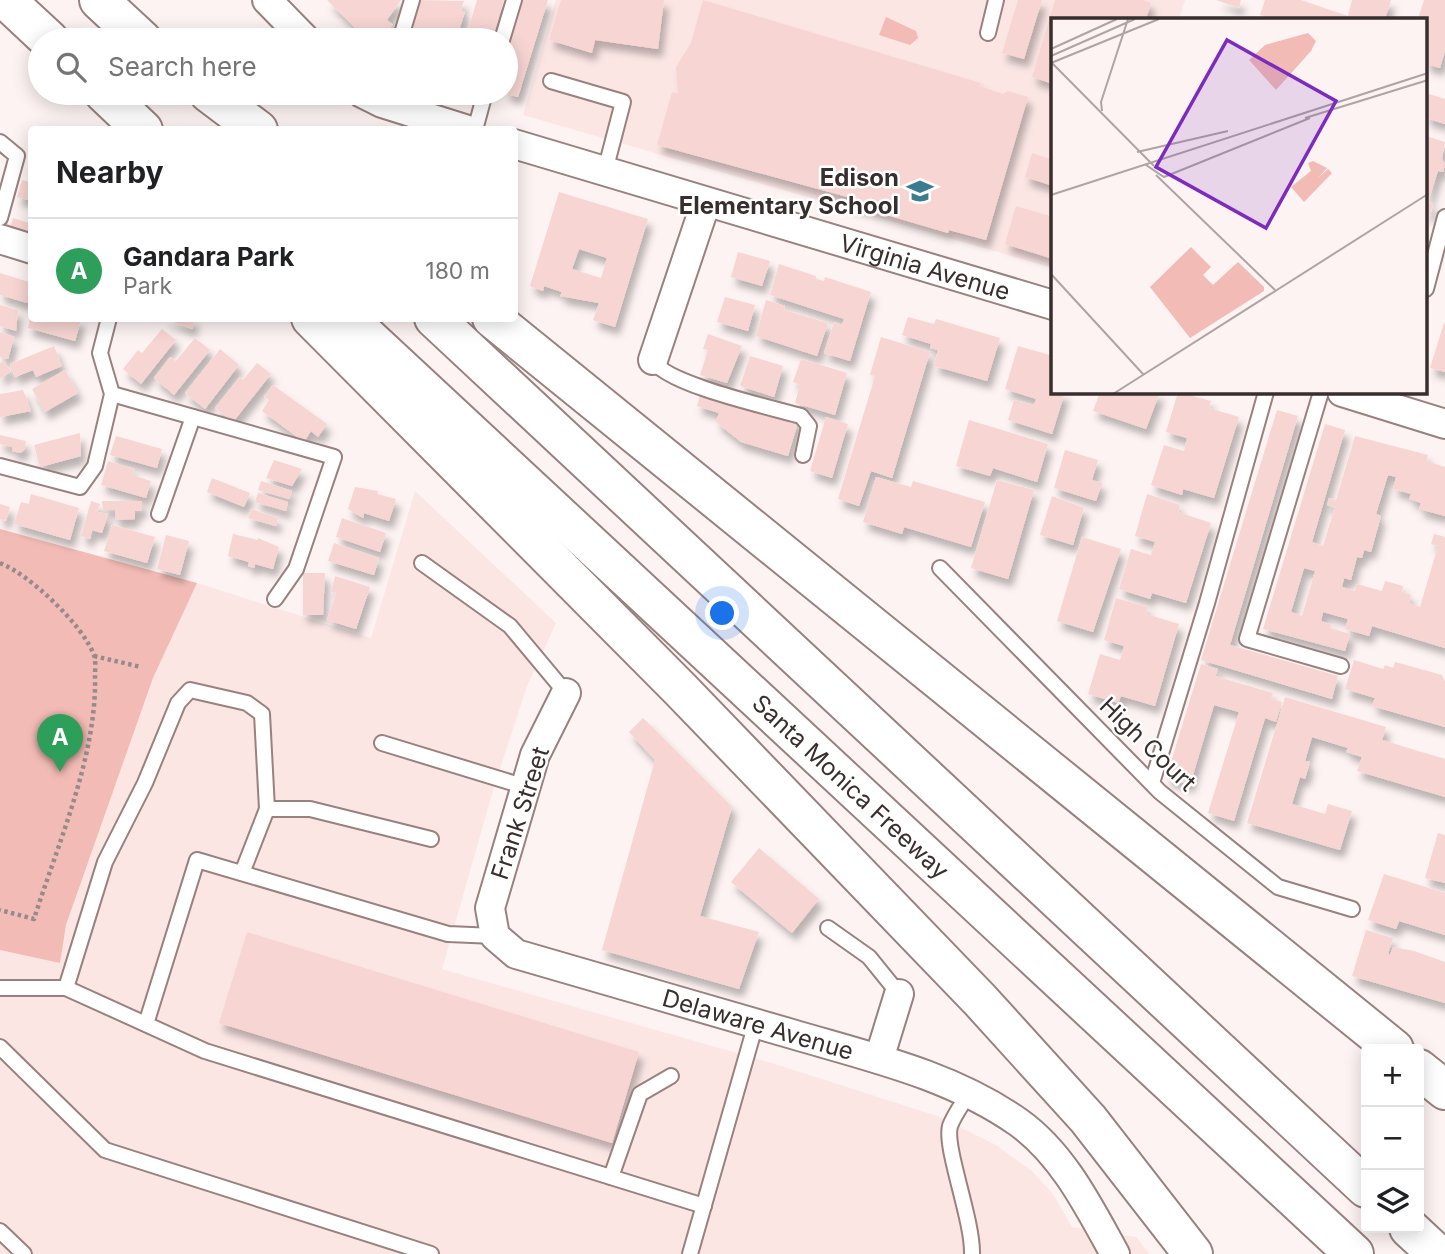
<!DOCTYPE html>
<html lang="en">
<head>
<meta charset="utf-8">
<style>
	body { margin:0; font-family:Inter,sans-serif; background:#f2f2f2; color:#202124 }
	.controls { position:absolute; right:21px; bottom:21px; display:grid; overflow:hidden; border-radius:7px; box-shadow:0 4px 18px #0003 }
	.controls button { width:63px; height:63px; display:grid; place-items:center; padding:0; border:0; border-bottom:2px solid #e0e0e0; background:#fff; color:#202124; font:35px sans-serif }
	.you { position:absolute; left:723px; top:614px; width:24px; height:24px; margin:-18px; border:5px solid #fff; border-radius:50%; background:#1a73e8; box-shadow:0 0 0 10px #1a73e833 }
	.badge { display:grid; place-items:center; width:46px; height:46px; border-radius:50%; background:#3c7c8f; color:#fff; font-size:23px; font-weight:700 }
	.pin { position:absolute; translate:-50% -58px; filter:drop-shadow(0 2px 4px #0008) }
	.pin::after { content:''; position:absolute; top:37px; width:24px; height:21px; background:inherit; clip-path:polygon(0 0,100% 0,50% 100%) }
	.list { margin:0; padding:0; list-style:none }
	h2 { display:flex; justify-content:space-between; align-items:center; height:91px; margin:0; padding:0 28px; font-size:30px }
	h2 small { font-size:23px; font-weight:400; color:#757577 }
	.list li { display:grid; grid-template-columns:46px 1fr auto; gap:21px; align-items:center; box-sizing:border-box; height:105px; padding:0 28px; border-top:2px solid #e0e0e0 }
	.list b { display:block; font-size:26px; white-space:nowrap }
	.list p { margin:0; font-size:23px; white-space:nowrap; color:#757577 }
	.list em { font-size:23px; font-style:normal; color:#757577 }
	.icon { flex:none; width:38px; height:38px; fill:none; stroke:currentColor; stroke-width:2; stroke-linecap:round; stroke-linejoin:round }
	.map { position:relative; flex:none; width:1445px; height:1254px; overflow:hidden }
	.search { position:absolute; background:#fff; box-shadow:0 4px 18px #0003; left:28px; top:28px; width:490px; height:77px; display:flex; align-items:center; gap:18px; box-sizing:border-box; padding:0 24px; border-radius:38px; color:#757577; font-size:26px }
	.panel { position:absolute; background:#fff; box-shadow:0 4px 18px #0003; left:28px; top:126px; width:490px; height:196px; border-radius:7px }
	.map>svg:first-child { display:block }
</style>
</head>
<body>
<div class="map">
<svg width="1445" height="1254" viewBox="0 0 1445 1254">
	<defs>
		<filter id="shadow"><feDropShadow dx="4.5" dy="8" stdDeviation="3.5" flood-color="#0004"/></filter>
	</defs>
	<rect width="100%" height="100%" fill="#fdf3f2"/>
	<g fill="#fbe6e4">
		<path d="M556 0H1185L1179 19H1053V268L523 115Z"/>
		<path d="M415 491 556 623 527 686 494 787 442 969 775 1064 937 1116 996 1145 1032 1171 1053 1194 1072 1227 1136 1237 1150 1254H0V950L60 962 66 925 153 678 197 583 371 638Z"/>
	</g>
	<g fill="#f3bbb5">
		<path d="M886 17 916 31 918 38 910 45 879 35Z"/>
		<path d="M0 529 197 583 153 678 66 925 60 963 0 950Z"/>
	</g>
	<g fill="#f7d5d2" fill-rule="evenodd" filter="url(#shadow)">
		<path d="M327 0H401L387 20 393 25 389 29 392 33 389 40H367Z"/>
		<path d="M418 0 464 1 461 10 465 12 456 40H406Z"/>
		<path d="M477 0H504L492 40H465Z"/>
		<path d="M520 0H548L518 97 506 94V47Z"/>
		<path d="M561 0H664L658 49 595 40 592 53 549 40Z"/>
		<path d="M703 0 981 83 979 86 1003 94 1008 91 1028 97 986 240 949 230 948 233 849 204 851 198 657 145 672 92 678 94 676 67 691 43Z"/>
		<path d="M1018 0H1042L1024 59 1002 53Z"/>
		<path d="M1055 0H1143L1151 3 1146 19H1053V84L1032 77Z"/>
		<path d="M1216 0H1241L1239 8Z"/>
		<path d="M1265 0H1301L1348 16 1352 0H1391L1385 19H1274L1260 15Z"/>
		<path d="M1424 0H1445V51L1440 68 1426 64V19H1418Z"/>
		<path d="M1426 93 1445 99V124L1426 118Z"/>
		<path d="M1426 136 1445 142 1442 159 1445 164 1443 172 1438 171 1428 202 1433 204 1430 216 1426 215Z"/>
		<path d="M1032 153 1053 160V186L1025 177Z"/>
		<path d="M22 180 32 183V201L17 197Z"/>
		<path d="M559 192 648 219 615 327 593 320 599 303 560 296 562 292 544 286 543 291 530 286ZM579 249 607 258 601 278 572 269Z"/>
		<path d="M1016 206 1053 217V259L1005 244Z"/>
		<path d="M13 218 32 224V237L9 230Z"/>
		<path d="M738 252 770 261 762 286 731 277Z"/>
		<path d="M779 264 816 276V279L824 281 825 277 871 292 850 361 824 353 834 322 842 325 844 319 770 295Z"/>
		<path d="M0 273 32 283 27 303 0 295Z"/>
		<path d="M725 297 755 305 748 331 717 322Z"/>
		<path d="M766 300 785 306 784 310 828 323 817 356 756 336Z"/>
		<path d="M0 305 18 310 16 331 0 326Z"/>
		<path d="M908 317 934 324 936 319 1000 338 987 381 934 366 938 350 930 348 931 344 902 335Z"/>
		<path d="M30 318H77L81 320 75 341 28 328Z"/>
		<path d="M163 318H195L192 329Z"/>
		<path d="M1444 323H1445V372L1430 368Z"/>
		<path d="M162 329 176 340 141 384 123 369 138 350 142 353Z"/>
		<path d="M0 332 14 337 8 359 0 357Z"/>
		<path d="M708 334 742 346 727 383 700 375 708 350 703 349Z"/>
		<path d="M881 337 930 352 892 478 871 471 859 506 838 499 875 376 870 375Z"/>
		<path d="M195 338 210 350 174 395 154 378 170 357 176 361Z"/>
		<path d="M54 346 62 366 36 377 33 370 15 377 10 364Z"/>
		<path d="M1018 346 1053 356V392H1065L1052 434 1008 420 1014 400 1034 405 1036 399 1005 389Z"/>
		<path d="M220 349 239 365 205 409 185 393Z"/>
		<path d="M750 356 783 366 774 397 740 386Z"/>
		<path d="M801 359 847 373 835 415 795 403 800 385 793 382Z"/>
		<path d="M3 361 11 371 0 379V363Z"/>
		<path d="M257 363 271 374 233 422 215 408 240 377 243 380Z"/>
		<path d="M65 370 78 393 45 412 32 389Z"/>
		<path d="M273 385 327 424 318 437 311 431 304 442 262 411 269 400 264 397Z"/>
		<path d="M23 390 31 411 0 417V394Z"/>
		<path d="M701 391 709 393 708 397 722 402 724 397 799 419 788 456 741 442 716 422 719 413 697 406Z"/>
		<path d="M1100 392H1160L1146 429 1093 411Z"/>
		<path d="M1178 392 1211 401 1209 408 1239 417 1214 498 1183 489 1182 495 1151 485 1164 445 1184 451 1187 438 1166 432Z"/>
		<path d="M1277 410 1298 416 1230 645 1338 676 1332 699 1201 660Z"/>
		<path d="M826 417 848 424 832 478 810 471Z"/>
		<path d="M969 420 1048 444 1037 482 993 468 990 476 956 466Z"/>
		<path d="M1325 424 1345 430 1312 542 1323 546 1335 507 1327 505 1329 498 1336 500 1355 436 1428 455 1426 461 1445 467V516L1419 509 1421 503 1409 499 1411 494 1393 489 1396 477 1388 475 1376 514 1381 516 1371 552 1364 550 1362 558 1357 557 1351 580 1344 578 1342 587 1355 591 1357 584 1382 591 1385 581 1403 586 1402 592 1411 595 1409 603 1420 607 1438 546 1431 544 1434 534 1445 537V648L1372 626 1369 636 1345 629 1348 619 1323 612 1321 621 1332 625 1330 628 1350 634 1345 651 1263 629ZM1304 568 1315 571 1302 616 1291 612Z"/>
		<path d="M80 433 81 456 40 467 34 445Z"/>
		<path d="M0 435 26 441 24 450 21 453 12 451 13 447 0 444Z"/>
		<path d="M116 436 162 449 157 468 110 455Z"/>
		<path d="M1065 450 1098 460 1092 480 1102 483 1096 501 1054 488Z"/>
		<path d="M274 460 302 469 292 486 266 478Z"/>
		<path d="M108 461 134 469 132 475 151 481 146 498 101 485Z"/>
		<path d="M876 477 911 487 913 481 985 502 971 547 904 527 902 534 863 522Z"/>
		<path d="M212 478 250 493 244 507 207 492Z"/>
		<path d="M997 480 1034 490 1008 579 971 568Z"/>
		<path d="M261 481 292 491 289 499 258 490Z"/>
		<path d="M355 487 378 491 377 494 396 499 389 521 364 513 363 518 348 509Z"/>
		<path d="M258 493 288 502 286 511 255 502Z"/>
		<path d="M31 494 79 508 70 540 14 524 21 502 29 504Z"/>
		<path d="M1147 494 1180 505 1178 512 1211 523 1186 603 1152 593 1150 599 1119 589 1131 549 1151 555 1155 542 1135 536Z"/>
		<path d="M1052 496 1084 508 1073 545 1040 535Z"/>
		<path d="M91 501 100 504 97 512 108 514 102 533 92 530 90 539 81 536Z"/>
		<path d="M102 501H142V511H135V519L115 520V510H103Z"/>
		<path d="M0 504 10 507 6 521 0 519Z"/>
		<path d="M251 509 278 518 276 526 248 518Z"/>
		<path d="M342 518 386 533 380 552 336 537Z"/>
		<path d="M112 525 155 537 147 563 104 551Z"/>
		<path d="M233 534 258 540V538L279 547 273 569 255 564 254 568 248 566 249 562 228 556Z"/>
		<path d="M166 535 189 541 180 575 157 569Z"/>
		<path d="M1082 537 1121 549 1093 632 1057 621Z"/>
		<path d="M334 543 379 558 374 575 328 561Z"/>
		<path d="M303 573H325L323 615H303Z"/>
		<path d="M335 576 370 587 356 629 327 620 336 593 331 592Z"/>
		<path d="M1116 598 1148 607 1146 614 1179 624 1155 706 1121 696 1118 703 1088 694 1100 654 1120 660 1124 646 1104 640Z"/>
		<path d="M1354 660 1383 669 1385 665 1393 668 1395 662 1442 675 1445 682V727L1372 706 1375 698 1345 689Z"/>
		<path d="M1201 664 1218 669 1215 676 1273 693 1271 699 1282 702 1276 722 1265 718 1234 821 1208 813 1239 712 1214 705 1190 785 1166 778Z"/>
		<path d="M1285 697 1386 727 1382 740 1445 759V797L1357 771 1362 757 1346 752 1348 748 1312 737 1305 761 1310 762 1305 779 1300 777 1292 804 1325 814 1328 804 1352 811 1340 850 1247 823Z"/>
		<path d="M643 718 732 807 700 916 759 932 739 989 602 950 655 760 629 732Z"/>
		<path d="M1438 833 1445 835V883L1425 878Z"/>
		<path d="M759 848 819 899 792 933 731 882Z"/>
		<path d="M1384 874 1445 893V935L1399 921 1396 929 1368 920Z"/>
		<path d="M1366 930 1393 938 1388 954 1390 955 1393 947 1414 951 1445 962V1003L1352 976Z"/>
		<path d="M247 932 639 1052 612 1143 219 1023Z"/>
	</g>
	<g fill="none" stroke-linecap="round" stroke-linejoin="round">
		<g stroke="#98817f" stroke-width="18">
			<g id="lane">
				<path d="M988 33 996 0"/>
				<path d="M400 40 412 0"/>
				<path d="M502 40 514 0"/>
				<path d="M551 81 623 102 605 171"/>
				<path d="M475 130 485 93"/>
				<path d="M0 142 17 156 0 218"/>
				<path d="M1426 289 1445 217"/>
				<path d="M653 360C664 384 773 408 801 416L809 426 803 455"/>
				<path d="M1321 392 1247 639 1341 666"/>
				<path d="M112 394 334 457 296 569 275 599"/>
				<path d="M0 466 80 487 95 466 112 394 100 353 109 318"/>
				<path d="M159 514 193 417"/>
				<path d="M422 563 510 626 566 693"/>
				<path d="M940 568 1160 792 1278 887 1352 909"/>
				<path d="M382 743 526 787"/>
				<path d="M1152 783 1207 603 1266 392"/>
				<path d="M242 873 267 809H310L431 839"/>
				<path d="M828 928 869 957 899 994"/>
				<path d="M0 988H66L205 1051 704 1206"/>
				<path d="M66 988 105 862 145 783 178 703 190 690 247 703 262 714 267 809"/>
				<path d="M146 1024 197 860 448 934 495 936"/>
				<path d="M0 1047 105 1150 431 1254"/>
				<path d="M969 1093C963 1103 954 1115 950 1126 944 1147 973 1220 972 1254"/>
				<path d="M611 1177 640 1094 671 1076"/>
				<path d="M0 1231 24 1254"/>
				<path d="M690 1254 756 1023"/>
			</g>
		</g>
		<g stroke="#98817f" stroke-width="32">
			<g id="street">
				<path d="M267 0 306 40"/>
				<path d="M362 93 382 103 468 130"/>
				<path id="s1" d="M514 144 1053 305"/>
				<path d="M0 239 32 249"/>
				<path d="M653 360 706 202"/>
				<path d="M1342 392 1445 424"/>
				<path id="s2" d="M566 693 535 755 490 908 495 936 516 954C608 981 700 1007 792 1034 870 1057 951 1075 1018 1122 1063 1154 1089 1207 1115 1254"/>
				<path d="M879 1059 899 994"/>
			</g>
		</g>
		<g stroke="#98817f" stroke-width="42">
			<g id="highway">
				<path d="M6 0 49 40"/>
				<path d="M99 0 142 40"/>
				<path d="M104 93 143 130"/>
				<path d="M209 93 258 130"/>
				<path d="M311 318 680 689 980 1000 1088 1119 1193 1254"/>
				<path id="s3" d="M347 318 1354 1254"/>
				<path d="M434 318 1366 1188"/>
				<path d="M492 318 1394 1049"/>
				<path d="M1419 1069 1445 1090"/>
				<path d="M1409 1228 1437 1254"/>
			</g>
		</g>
		<g stroke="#958b8a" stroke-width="4.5" stroke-dasharray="3.5 3.5" stroke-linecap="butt">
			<path d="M0 563C30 575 82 624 94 655 96 661 95 670 95 676 97 756 58 843 34 919L0 910"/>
			<path d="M94 656 141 667"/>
		</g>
		<use href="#lane" stroke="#fff" stroke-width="14"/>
		<use href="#street" stroke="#fff" stroke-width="28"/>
		<use href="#highway" stroke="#fff" stroke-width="38"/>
	</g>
	<defs>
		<g id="school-bare" transform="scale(2.1)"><path d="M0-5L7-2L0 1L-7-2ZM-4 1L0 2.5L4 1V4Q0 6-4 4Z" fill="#3c7c8f" stroke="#fff" stroke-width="2.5" paint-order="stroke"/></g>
	</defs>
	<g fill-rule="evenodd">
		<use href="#school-bare" x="920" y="191"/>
	</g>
	<g text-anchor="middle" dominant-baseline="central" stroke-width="5" stroke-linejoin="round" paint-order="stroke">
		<g font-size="24" font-weight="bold" fill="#382e2d" stroke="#fff" text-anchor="end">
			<text x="899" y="177">Edison<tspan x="899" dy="28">Elementary School</tspan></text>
		</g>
		<g font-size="24" fill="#382e2d" stroke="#fff">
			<text stroke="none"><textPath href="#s1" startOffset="429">Virginia Avenue</textPath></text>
			<text transform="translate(1148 744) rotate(44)">High Court</text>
			<text stroke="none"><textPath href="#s3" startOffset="688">Santa Monica Freeway</textPath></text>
			<text transform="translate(520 813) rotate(-72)">Frank Street</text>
			<text stroke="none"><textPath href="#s2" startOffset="537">Delaware Avenue</textPath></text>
		</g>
	</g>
	<g transform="translate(1051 18)">
		<rect width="376" height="376" fill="#fdf3f2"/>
		<path d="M257 15 265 23 260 33 225 72 198 42 214 27ZM262 143 276 150 267 160 277 151 281 155 253 184 240 169 260 153 257 145ZM140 229 160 249 152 257 162 267 187 244 213 269V273L139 320 99 269Z" fill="#f3bbb5"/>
		<path fill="none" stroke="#aea4a3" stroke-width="2" d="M0 31 66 1M0 38 84 1M0 44 103 148M0 45 108 1M51 93 50 84 77 1M254 100 377 62M86 134 177 113M95 147 113 159 259 100M105 157 224 272M0 177 377 55M0 256 92 356M62 376 377 176"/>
		<path fill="#7b2cbf" fill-opacity="0.15" stroke="#7b2cbf" stroke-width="3.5" d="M176 22 285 83 215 210 105 149Z"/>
		<rect width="376" height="376" fill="none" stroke="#382e2d" stroke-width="3.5"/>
	</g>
</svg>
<div class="controls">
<button>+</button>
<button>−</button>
<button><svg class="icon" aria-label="layers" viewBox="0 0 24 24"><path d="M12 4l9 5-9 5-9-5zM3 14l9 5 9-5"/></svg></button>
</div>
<div class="you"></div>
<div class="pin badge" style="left:60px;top:772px;background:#2e9e5b">A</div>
<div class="search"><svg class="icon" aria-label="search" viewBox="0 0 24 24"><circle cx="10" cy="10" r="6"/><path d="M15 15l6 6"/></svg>Search here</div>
<section class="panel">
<h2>Nearby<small></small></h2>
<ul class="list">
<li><span class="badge" style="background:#2e9e5b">A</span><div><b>Gandara Park</b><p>Park</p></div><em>180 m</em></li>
</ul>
</section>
</div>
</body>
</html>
